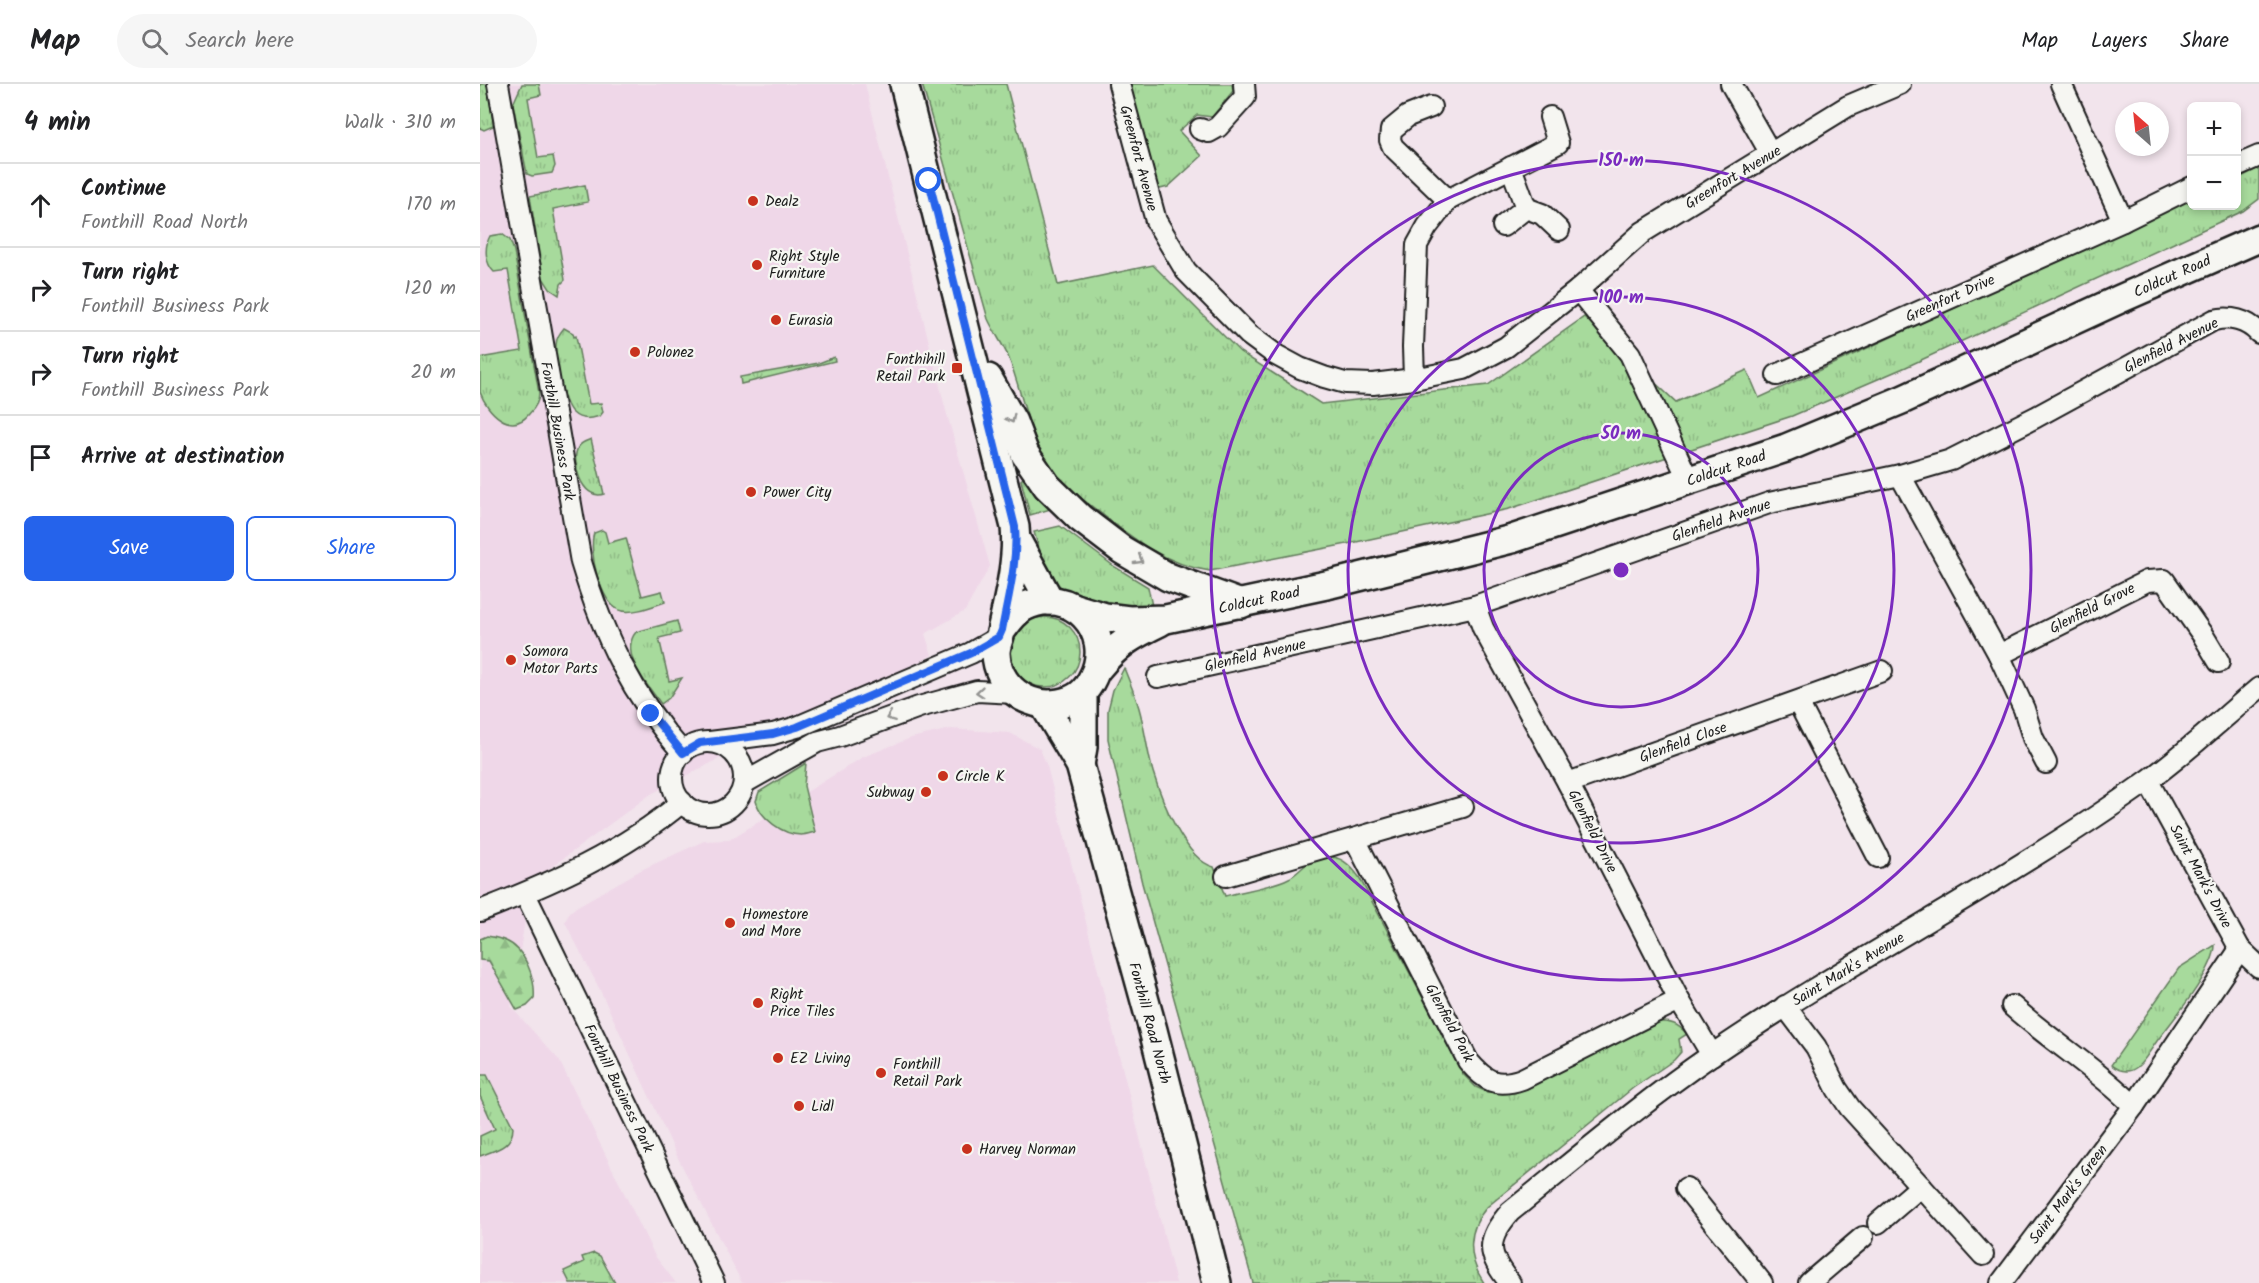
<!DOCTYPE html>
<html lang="en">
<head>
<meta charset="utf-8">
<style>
	:root { --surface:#fff; --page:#f6f6f6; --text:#202124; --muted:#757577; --line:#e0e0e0; --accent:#2563eb }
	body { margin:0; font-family:Kalam,sans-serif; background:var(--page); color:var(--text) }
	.controls { position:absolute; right:18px; top:18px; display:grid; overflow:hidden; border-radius:9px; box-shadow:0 3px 9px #0003 }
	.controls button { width:54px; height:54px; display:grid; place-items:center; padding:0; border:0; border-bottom:2px solid var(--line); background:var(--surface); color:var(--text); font:30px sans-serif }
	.compass { position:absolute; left:1635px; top:18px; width:54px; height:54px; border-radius:50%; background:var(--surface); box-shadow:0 3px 9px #0003; rotate:333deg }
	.stop { position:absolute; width:18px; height:18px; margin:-14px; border:4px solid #2563eb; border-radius:50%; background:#fff }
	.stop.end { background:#2563eb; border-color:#fff; box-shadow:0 2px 6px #0008 }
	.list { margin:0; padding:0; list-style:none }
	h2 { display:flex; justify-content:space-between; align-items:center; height:78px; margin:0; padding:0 24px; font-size:26px }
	h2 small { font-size:20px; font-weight:400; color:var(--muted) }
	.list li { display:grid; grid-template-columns:39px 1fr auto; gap:18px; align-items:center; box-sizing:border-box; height:84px; padding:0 24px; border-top:2px solid var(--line) }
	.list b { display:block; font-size:22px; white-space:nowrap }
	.list p { margin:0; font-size:20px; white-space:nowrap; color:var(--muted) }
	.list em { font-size:20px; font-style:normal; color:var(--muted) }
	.actions { display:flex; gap:12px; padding:18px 24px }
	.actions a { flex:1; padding:14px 0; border:2px solid var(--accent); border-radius:9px; text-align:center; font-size:21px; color:var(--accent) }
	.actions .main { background:var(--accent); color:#fff }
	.icon { flex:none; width:33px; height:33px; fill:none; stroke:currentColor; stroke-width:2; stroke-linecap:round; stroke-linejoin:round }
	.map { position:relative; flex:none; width:1779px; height:1199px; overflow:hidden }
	header { display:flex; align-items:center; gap:36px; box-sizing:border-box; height:84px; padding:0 30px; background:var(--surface); border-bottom:2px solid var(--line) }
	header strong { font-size:28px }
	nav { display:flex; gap:33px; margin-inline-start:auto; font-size:21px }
	.search { width:420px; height:54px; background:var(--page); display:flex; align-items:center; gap:15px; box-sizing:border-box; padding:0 21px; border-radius:33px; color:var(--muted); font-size:22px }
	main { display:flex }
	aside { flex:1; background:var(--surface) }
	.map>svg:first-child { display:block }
	.built { fill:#efd7e8 }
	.grass { fill:url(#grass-tufts); stroke:#627b5c; stroke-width:1.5 }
	.forest { fill:url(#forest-firs); stroke:#627b5c; stroke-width:1.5 }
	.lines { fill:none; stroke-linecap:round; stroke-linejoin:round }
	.street-casing { stroke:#1c1c1c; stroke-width:24 }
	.secondary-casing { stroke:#1c1c1c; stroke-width:32 }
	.street { stroke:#f6f6f2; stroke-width:20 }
	.secondary { stroke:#f6f6f2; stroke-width:27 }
	.oneway { stroke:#949492 }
	.route { stroke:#2563eb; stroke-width:8 }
	.ring { fill:none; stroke:#7b2cbf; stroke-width:3 }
	.poi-dot { fill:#c8321e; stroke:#f6f6f2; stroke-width:2 }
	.labels { text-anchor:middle; stroke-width:4.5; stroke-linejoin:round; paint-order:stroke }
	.street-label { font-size:15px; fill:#1c1c1c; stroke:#f6f6f2 }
	.poi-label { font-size:15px; fill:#1c1c1c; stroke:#f6f6f2; text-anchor:start }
	.centre { fill:#7b2cbf; stroke:#f6f6f2; stroke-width:3 }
	.ring-label { font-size:18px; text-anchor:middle; font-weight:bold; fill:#7b2cbf; stroke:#f6f6f2; stroke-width:4.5; stroke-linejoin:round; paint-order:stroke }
</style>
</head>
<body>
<header>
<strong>Map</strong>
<div class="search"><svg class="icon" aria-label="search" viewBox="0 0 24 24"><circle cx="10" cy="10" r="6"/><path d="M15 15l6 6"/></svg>Search here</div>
<nav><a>Map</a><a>Layers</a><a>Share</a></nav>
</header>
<main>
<aside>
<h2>4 min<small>Walk · 310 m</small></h2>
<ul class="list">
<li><svg class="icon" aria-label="ahead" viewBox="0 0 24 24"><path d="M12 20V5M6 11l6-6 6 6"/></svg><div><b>Continue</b><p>Fonthill Road North</p></div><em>170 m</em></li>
<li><svg class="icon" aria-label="right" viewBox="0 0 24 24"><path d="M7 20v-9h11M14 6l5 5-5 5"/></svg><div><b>Turn right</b><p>Fonthill Business Park</p></div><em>120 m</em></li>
<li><svg class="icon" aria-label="right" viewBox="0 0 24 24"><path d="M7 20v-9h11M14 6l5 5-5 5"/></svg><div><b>Turn right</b><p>Fonthill Business Park</p></div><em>20 m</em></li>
<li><svg class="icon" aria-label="arrive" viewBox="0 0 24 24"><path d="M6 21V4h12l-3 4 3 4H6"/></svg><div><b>Arrive at destination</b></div></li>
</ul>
<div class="actions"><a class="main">Save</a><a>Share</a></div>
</aside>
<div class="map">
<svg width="1779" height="1199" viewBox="0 0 1779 1199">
	<defs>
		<pattern id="grass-tufts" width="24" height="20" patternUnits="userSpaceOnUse" patternTransform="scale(1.5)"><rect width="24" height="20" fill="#a7da9c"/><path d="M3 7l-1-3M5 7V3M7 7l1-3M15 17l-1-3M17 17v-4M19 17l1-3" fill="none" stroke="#8fba86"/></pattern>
		<pattern id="forest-firs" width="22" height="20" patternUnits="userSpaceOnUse" patternTransform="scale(1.5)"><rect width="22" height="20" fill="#a7da9c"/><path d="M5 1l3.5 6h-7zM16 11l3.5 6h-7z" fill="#8fba86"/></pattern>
	</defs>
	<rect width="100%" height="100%" fill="#f2e4ec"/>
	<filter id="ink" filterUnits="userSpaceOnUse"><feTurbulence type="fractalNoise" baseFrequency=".0167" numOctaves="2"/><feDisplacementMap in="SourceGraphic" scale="12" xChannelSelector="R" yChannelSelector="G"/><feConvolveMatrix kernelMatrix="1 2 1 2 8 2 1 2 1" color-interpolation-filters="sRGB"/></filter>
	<g filter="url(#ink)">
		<g class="built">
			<polygon points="0,0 385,0 466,327 510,482 485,527 445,550 452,571 392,603 320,633 171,710 51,798 31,923 79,976 175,1172 196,1199 0,1199"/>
			<polygon points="471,645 530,649 560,665 567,682 696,1199 262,1199 197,1072 120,906 85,838 89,829 96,823 161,786 224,757 249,756 383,673 431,654"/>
		</g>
		<g class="grass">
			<polygon points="0,0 7,0 13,38 13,42 4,46 0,44"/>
			<polygon points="42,0 59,0 61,11 48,14 58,74 73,72 75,82 72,89 52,92 47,90 33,20"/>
			<path d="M442,0H526L578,201L673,181L760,268L841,320L1008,301L1104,233L1196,318L1267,286L1279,314L1711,115L1712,122H1756L1757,95L1779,84V115L1763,127L1426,283L1312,332L1029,425L867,460L730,487C686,481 652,454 618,427C599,413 578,397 566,376C546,343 542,307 528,272C522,259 514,248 508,235Z"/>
			<polygon points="649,0 752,0 753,7 732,33 717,31 699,47 722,72 688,103 676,106"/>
			<polygon points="105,101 108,118 73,125 85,196 81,200 79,211 70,205 63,194 50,112"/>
			<path d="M22,150L30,156L34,167L59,309C59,318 55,324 49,330C31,352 7,328 0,308C0,298 0,284 0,274L42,267L28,186L14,188C5,179 4,163 10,152Z"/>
			<path d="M84,244L93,249L94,253L96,252L109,320L121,319L123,328L120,332C111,335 100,336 93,329C82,320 75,275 76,261C76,254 80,249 84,244Z"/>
			<polygon points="354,273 355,277 261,300 260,293 339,279"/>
			<path d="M111,355L124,410C102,418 89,375 99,362C102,358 107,357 111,355Z"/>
			<polygon points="543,394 574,424 550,431 541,396"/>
			<path d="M580,442L635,483L668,503L672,522C650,525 633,524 613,517C606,515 597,514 591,510C569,500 560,468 554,448Z"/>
			<path d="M122,446L125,448L128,459L146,454L162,512L182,507L185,518C173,522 151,531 139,526C120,517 108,468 114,449Z"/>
			<circle cx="565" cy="568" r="35"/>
			<path d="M197,537L200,549L179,554L189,597L202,594L189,614L181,620C169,602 138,570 156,548Z"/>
			<path d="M644,584C649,597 655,610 659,624C665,645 667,667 673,688C681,714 705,776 734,783L745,812C762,807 795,802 809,794C816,791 821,784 827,780C849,765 866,774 879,793L983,990L996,1003L1007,1008L1035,1009L1175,938C1190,937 1197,939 1207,950L1199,955L1201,968L1194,976L1153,1004L1007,1123C987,1146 987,1173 1004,1199H773L662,799L628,655V626L633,606Z"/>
			<path d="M326,679L324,702L335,748C331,749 325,751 321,751C303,751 280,734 276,717L279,708Z"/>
			<path d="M1735,861C1735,886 1692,937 1677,957C1671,965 1665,977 1657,983C1648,990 1639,987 1631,981L1699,884Z"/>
			<path d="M0,991H7L33,1043C33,1063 15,1066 0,1072V1052L15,1045L0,1012Z"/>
			<polygon points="114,1169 120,1172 135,1199 90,1199 84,1187 104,1178 102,1173"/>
		</g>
		<path class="forest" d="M7,852C13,853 20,854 26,857C45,865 56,895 54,915L47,922L37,926L9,877L0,876V855Z"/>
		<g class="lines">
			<defs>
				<g id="street">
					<path d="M18,0L101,478C123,551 152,612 203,669"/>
					<polyline points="639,0 676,137 706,187 769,251 796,271 820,284 844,293 865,299 893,300 934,295 984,285 1026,263 1098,206 1163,148 1368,22 1420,0"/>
					<polyline points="1251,0 1291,70"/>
					<polyline points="1581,0 1643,137"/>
					<polyline points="951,23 928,32 911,46 910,56 913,63 968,116"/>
					<polyline points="720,45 729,48 738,43 765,13 764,0"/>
					<polyline points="1756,82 1779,72"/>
					<polyline points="1031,83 1046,124"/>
					<polyline points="1023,142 1046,124 1062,130 1079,146"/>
					<polyline points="1098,206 1150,270 1209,397"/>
					<polyline points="1297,291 1643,137 1712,103"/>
					<polyline points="934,295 933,263 937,161 947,143 968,116 1078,59 1070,33"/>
					<polyline points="1420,391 1519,571 1544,625 1553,654 1566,679"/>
					<polyline points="995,522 1003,544 1088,699 1199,916 1232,971"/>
					<polyline points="1519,571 1667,497 1684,496 1724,553 1739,578"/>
					<path d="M678,593L995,522L1289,419L1420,391L1471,376L1556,333L1734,236C1750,232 1767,236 1779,249"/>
					<polyline points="1318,618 1398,773"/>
					<polyline points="230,658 293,650 317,643 491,569 519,553"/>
					<circle cx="228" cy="694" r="36"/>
					<polyline points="1668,697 1760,865 1779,883"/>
					<polyline points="264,699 337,658 360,652 439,623 497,607 535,609"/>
					<polyline points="1088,699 1402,587"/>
					<path d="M875,755L988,977C1005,997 1016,1004 1042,995L1199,916"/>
					<polyline points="746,792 983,723"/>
					<polyline points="45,810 234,1199"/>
					<path d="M0,827C72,799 143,768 202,718"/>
					<polyline points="1305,922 1336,963 1357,1005 1370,1024 1503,1171"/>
					<path d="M1532,922C1571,957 1617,985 1654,1022"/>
					<polyline points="1206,1104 1282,1199"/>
					<polyline points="1398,1139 1441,1102"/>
					<path d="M1030,1199C1007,1170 1005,1157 1030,1128C1097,1074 1163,1018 1233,970C1374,874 1527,797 1666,698C1705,670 1742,635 1779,604"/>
					<polyline points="1329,1199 1383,1153"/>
					<polyline points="1521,1199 1654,1022 1760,865"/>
				</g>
				<g id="secondary">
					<path d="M424,0L535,443C538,475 529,511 522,543C521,552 516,560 516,569C517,602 547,625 579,619C595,616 606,609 613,593C636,548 590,499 544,523C534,529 528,538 522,546"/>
					<polyline points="508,294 533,338 545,370 567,402 600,434 642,466 688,493 761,520"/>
					<polyline points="536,455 570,517"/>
					<polyline points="595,524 625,533 649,536 686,535 851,500 1032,455 1306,364 1424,315 1640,215 1779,154"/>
					<path d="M618,584C639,559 651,552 680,538"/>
					<polyline points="564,621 600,681 673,946 737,1199"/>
					<polyline points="600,681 603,663 603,609"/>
				</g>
			</defs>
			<use href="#street" class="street-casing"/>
			<use href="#secondary" class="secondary-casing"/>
			<use href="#street" class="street"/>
			<use href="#secondary" class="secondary"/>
		</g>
		<defs><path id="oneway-chevron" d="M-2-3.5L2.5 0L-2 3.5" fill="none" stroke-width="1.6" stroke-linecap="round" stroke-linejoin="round" transform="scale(1.5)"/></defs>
		<g class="oneway">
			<use href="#oneway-chevron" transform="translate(531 335) rotate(63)"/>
			<use href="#oneway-chevron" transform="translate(659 476) rotate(31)"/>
			<use href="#oneway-chevron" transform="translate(500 608) rotate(175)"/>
			<use href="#oneway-chevron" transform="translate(410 633) rotate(159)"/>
		</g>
	</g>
	<g class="lines" filter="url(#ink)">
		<path class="route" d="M171,630L203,669L220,659L293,650L317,643L491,569L519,553L522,546C528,513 538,477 535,443L449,97"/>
	</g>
	<g class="ring">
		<circle cx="1141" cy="486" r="137"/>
		<circle cx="1141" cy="486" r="273"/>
		<circle cx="1141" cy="486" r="410"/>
	</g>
	<g class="poi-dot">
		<circle cx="273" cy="117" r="6"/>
		<circle cx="277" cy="181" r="6"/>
		<circle cx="296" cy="236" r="6"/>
		<circle cx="155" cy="268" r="6"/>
		<rect x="471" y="278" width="12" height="12" rx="3"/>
		<circle cx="271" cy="408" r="6"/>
		<circle cx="31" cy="576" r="6"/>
		<circle cx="463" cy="692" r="6"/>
		<circle cx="446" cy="708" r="6"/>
		<circle cx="250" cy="839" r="6"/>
		<circle cx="278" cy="919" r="6"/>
		<circle cx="298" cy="974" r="6"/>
		<circle cx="401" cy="989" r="6"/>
		<circle cx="319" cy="1022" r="6"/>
		<circle cx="487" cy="1065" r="6"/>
	</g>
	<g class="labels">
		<g class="street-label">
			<text transform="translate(659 74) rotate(75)" y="5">Greenfort Avenue</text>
			<text transform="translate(1253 93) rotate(-31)" y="5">Greenfort Avenue</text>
			<text transform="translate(1692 192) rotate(-24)" y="5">Coldcut Road</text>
			<text transform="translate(1470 214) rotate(-24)" y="5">Greenfort Drive</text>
			<text transform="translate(1691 261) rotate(-27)" y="5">Glenfield Avenue</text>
			<text transform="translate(78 347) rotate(80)" y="5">Fonthill Business Park</text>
			<text transform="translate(1246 384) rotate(-19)" y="5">Coldcut Road</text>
			<text transform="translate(1241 436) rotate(-19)" y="5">Glenfield Avenue</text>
			<text transform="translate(779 516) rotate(-12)" y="5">Coldcut Road</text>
			<text transform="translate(1612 524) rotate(-27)" y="5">Glenfield Grove</text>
			<text transform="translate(775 571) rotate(-13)" y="5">Glenfield Avenue</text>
			<text transform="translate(1203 658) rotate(-20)" y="5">Glenfield Close</text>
			<text transform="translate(1113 747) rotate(63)" y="5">Glenfield Drive</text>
			<text transform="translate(1721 792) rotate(62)" y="5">Saint Mark's Drive</text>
			<text transform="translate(1368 885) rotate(-31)" y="5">Saint Mark's Avenue</text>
			<text transform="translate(670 939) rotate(75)" y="5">Fonthill Road North</text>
			<text transform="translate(970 939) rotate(62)" y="5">Glenfield Park</text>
			<text transform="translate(139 1004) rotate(64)" y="5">Fonthill Business Park</text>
			<text transform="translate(1588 1110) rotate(-53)" y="5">Saint Mark's Green</text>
		</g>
		<g class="poi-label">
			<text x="285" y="122">Dealz</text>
			<text x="289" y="177">Right Style<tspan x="289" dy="17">Furniture</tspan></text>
			<text x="308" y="241">Eurasia</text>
			<text x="167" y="273">Polonez</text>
			<text x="465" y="280" text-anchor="end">Fonthihill<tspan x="465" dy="17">Retail Park</tspan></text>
			<text x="283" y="413">Power City</text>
			<text x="43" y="572">Somora<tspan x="43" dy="17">Motor Parts</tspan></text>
			<text x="475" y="697">Circle K</text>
			<text x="434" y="713" text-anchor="end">Subway</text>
			<text x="262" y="835">Homestore<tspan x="262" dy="17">and More</tspan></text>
			<text x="290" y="915">Right<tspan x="290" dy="17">Price Tiles</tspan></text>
			<text x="310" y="979">EZ Living</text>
			<text x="413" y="985">Fonthill<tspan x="413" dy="17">Retail Park</tspan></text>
			<text x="331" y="1027">Lidl</text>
			<text x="499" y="1070">Harvey Norman</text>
		</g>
	</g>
	<circle cx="1141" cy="486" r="9" class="centre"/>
	<g class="ring-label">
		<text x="1141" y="82">150 m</text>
		<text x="1141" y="219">100 m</text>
		<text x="1141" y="355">50 m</text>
	</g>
</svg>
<div class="controls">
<button>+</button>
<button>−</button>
</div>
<svg class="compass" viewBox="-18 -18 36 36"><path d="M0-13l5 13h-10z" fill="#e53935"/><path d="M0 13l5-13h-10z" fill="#757577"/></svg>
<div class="stop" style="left:449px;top:97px"></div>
<div class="stop end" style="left:171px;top:630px"></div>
</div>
</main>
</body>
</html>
